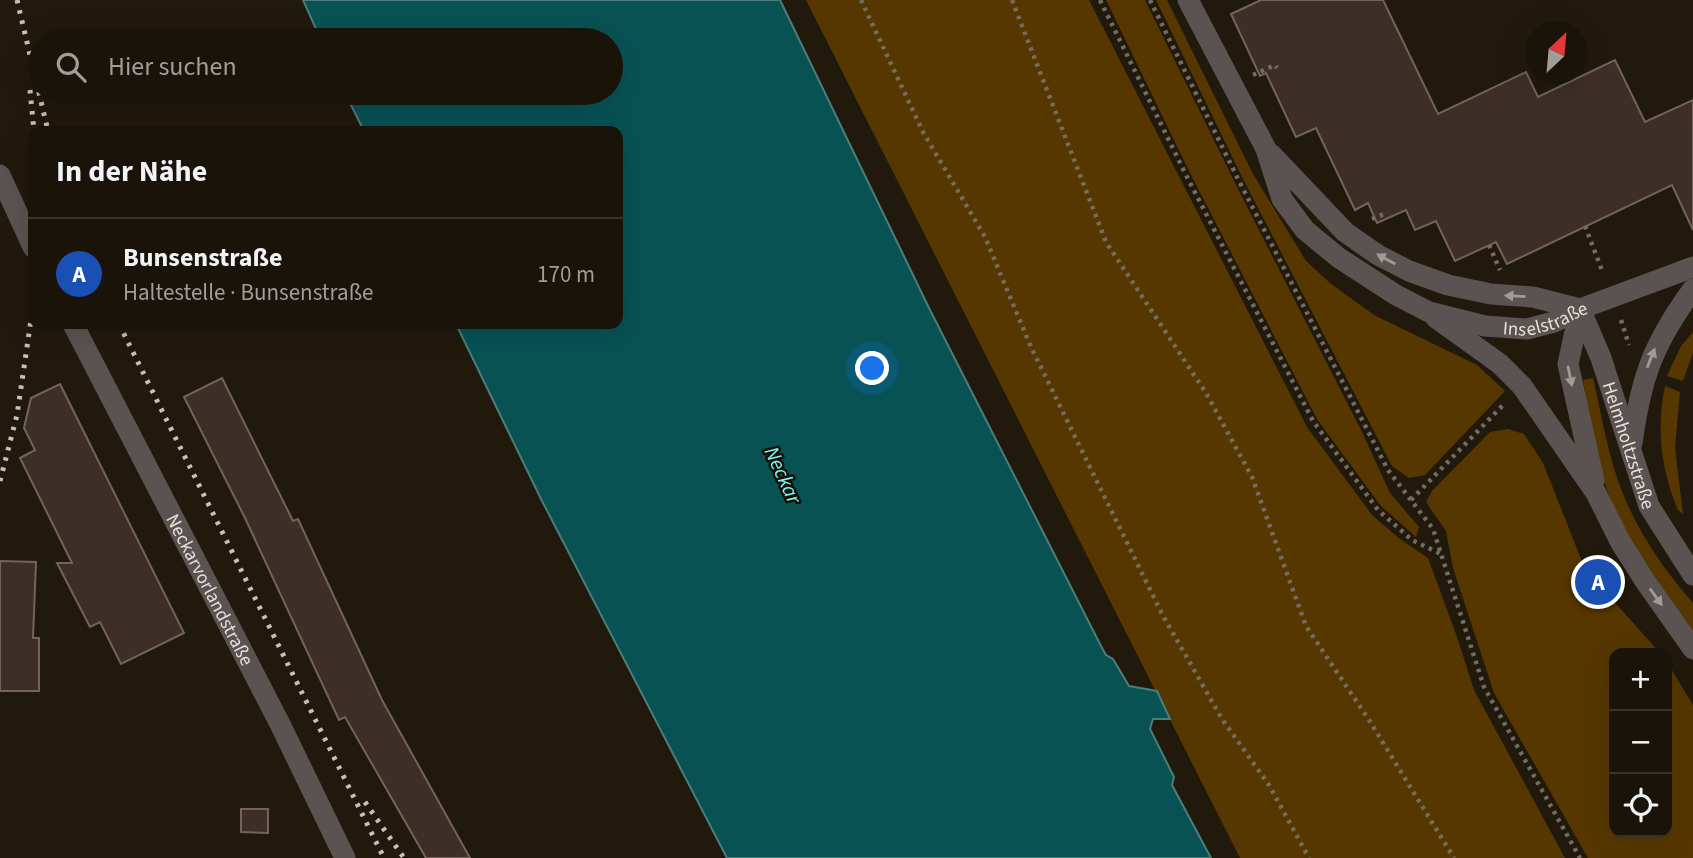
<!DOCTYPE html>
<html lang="de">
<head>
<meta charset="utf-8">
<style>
	:root { --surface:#1a130a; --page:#231c13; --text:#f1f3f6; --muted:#9f9e9c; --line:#38322b; --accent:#d93025 }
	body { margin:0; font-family:"Source Sans 3",sans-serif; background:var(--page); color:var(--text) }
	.controls { position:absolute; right:21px; bottom:21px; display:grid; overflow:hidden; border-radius:14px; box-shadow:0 7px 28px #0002 }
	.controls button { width:63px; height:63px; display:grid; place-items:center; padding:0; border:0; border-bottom:2px solid var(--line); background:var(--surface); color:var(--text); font:35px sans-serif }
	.compass { position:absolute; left:1525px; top:21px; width:63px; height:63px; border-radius:50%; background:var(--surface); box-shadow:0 7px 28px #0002; rotate:26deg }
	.you { position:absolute; left:873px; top:369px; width:24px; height:24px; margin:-18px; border:5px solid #fff; border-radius:50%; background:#1a73e8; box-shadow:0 0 0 10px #1a73e833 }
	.badge { display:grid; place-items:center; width:46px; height:46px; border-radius:50%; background:var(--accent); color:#fff; font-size:23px; font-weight:700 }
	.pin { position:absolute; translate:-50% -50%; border:4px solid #fff; box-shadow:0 2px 7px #0006 }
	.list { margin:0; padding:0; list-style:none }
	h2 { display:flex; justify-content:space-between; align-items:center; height:91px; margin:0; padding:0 28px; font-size:30px }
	h2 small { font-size:23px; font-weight:400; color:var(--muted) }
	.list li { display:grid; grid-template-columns:46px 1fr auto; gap:21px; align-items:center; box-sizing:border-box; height:112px; padding:0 28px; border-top:2px solid var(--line) }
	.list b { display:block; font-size:26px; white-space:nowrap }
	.list p { margin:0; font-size:23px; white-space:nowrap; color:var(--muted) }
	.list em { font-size:23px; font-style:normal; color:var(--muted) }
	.icon { flex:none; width:38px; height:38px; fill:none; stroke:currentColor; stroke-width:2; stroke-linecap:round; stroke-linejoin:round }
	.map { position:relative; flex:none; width:1693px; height:858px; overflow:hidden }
	.search { position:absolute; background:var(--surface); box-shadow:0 7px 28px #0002; left:28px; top:28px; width:595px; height:77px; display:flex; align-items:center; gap:18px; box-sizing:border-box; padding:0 24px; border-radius:38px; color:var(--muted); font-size:26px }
	.panel { position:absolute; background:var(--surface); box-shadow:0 7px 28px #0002; left:28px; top:126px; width:595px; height:203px; border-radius:14px }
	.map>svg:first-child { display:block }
	.green { fill:#563700 }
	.water { fill:#085254; stroke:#4b7d7c; stroke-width:2 }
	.building { fill:#3d2e28; stroke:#74635c; stroke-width:2 }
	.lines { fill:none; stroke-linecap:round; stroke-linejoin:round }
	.path { stroke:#736c61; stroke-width:4.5; stroke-dasharray:3.5 5; stroke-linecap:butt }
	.minor { stroke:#5b5352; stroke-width:21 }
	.rail { stroke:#c8c1b8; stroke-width:5; stroke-dasharray:3.5 7; stroke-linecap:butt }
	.oneway { fill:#a19a96 }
	.labels { text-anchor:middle; stroke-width:5; stroke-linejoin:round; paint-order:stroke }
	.street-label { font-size:19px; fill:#e7e1d9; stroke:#181005 }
	.water-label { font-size:21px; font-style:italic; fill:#78f6f8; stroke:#181005 }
</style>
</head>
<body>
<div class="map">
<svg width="1693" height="858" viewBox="0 0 1693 858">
	<rect width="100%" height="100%" fill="#22190d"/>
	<g class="green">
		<polygon points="806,0 1089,0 1307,427 1372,515 1400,539 1428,558 1457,637 1474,690 1565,858 1240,858"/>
		<polygon points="1106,0 1145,0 1235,183 1361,430 1390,493 1419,527 1416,537 1380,505 1317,419 1189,171"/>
		<polygon points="1156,0 1167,0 1253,174 1306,261 1330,283 1374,315 1477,365 1505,391 1425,475 1409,478 1392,466 1243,179"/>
		<polygon points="1693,332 1693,353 1683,381 1667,376 1681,346"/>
		<path d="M1593,378C1602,416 1608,457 1623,494C1639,534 1665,571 1693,603V631C1663,589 1631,548 1611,500C1595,462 1590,420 1583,380Z"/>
		<path d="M1665,386L1680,392L1675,448L1683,514L1678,510C1661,470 1656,429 1665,386Z"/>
		<polygon points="1508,429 1524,434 1543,463 1585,569 1660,653 1614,653 1614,832 1667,832 1667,662 1693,705 1693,858 1588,858 1494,693 1453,568 1446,531 1426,502 1432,491 1490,432"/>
	</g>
	<polygon class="water" points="303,0 780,0 929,308 1101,646 1106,655 1113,659 1129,686 1157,691 1170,719 1153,719 1150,729 1174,777 1172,785 1211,858 727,858 542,501 456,324 618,324 618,131 364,131 345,93 611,93 611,40 321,40"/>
	<g class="building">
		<polygon points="1261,0 1383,0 1438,114 1526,72 1538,97 1615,60 1645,122 1693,100 1693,230 1672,185 1507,264 1496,242 1455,261 1436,221 1415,230 1406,210 1377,223 1368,203 1355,210 1316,128 1296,137 1266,73 1260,76 1231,14"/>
		<polygon points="222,378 293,521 298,519 382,700 470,858 426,858 345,717 339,720 245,518 184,397"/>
		<polygon points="60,384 184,633 121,664 100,622 90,627 57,563 72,563 20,458 35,450 24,428 31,398"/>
		<polygon points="0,561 36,562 33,638 39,638 39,691 0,691"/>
		<polygon points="241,809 268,809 268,833 241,832"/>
	</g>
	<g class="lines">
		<g class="path">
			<polyline points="861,0 923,132 985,237 1031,347 1162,614 1222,719 1269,785 1309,858"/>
			<polyline points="1012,0 1106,242 1206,393 1252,477 1306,626 1369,720 1454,858"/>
			<polyline points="1100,0 1185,173 1313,421 1378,510 1412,540 1441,554"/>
			<polyline points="1150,0 1239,181 1388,470 1433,529 1484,687 1580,858"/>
			<polyline points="1253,75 1275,65 1277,68"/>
			<polyline points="1372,219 1384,214"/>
			<polyline points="1585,226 1603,273"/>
			<polyline points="1489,245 1500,270"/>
			<polyline points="1621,320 1629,345"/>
			<polyline points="1411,500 1505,403"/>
		</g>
		<g class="minor">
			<path id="s1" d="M1188,0L1266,149L1282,199L1305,230L1339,258L1396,295L1429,312L1485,326L1527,329L1554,322L1580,309L1693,267"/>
			<polyline points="1271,154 1345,232 1378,255 1409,271 1448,285 1491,294 1533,297 1580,309"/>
			<polyline points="0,175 33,247"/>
			<path id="s2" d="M1580,309L1601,358L1649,506L1693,575"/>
			<polyline points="1580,309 1568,364 1594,481"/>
			<polyline points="1436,318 1500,364 1522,386 1596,493 1621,543 1645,581 1693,649"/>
			<path id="s3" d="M73,324L280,724L345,858"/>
			<path d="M1632,443C1641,377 1653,344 1693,289"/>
		</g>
		<g class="rail">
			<polyline points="17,0 48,131"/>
			<polyline points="30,90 34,131"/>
			<polyline points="119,324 384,858"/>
			<polyline points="0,481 17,415 33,306 33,223"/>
			<polyline points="365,802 404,858"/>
		</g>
	</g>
	<defs><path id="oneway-solid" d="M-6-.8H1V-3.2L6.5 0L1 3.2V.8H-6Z" transform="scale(1.75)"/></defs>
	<g class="oneway">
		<use href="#oneway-solid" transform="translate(1386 259) rotate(-151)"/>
		<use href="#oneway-solid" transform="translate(1515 296) rotate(-177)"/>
		<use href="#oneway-solid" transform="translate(1651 358) rotate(-68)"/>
		<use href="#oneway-solid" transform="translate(1570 376) rotate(78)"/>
		<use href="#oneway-solid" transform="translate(1656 597) rotate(54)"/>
	</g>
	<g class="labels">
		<g class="street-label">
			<text dy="7" stroke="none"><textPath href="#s1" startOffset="528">Inselstraße</textPath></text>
			<text dy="7" stroke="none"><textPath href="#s2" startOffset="145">Helmholtzstraße</textPath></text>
			<text dy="7" stroke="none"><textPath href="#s3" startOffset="299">Neckarvorlandstraße</textPath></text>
		</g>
		<g class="water-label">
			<text transform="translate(783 475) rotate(65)" y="7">Neckar</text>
		</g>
	</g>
</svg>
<div class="controls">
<button>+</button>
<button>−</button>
<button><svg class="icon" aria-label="locate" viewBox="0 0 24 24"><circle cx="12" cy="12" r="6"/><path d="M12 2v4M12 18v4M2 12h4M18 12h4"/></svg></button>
</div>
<svg class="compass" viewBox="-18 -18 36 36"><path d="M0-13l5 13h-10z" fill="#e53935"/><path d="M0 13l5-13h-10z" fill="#9f9e9c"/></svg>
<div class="you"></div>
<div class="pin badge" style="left:1598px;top:582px;background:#1a4fb4">A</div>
<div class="search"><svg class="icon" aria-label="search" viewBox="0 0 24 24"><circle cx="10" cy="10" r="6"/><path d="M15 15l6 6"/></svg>Hier suchen</div>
<section class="panel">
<h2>In der Nähe<small></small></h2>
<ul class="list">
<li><span class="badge" style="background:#1a4fb4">A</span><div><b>Bunsenstraße</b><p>Haltestelle · Bunsenstraße</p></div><em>170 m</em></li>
</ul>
</section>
</div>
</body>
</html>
